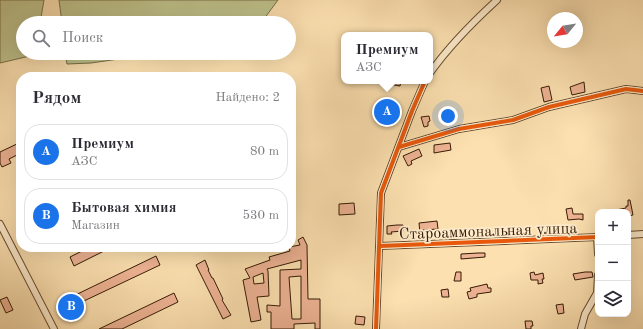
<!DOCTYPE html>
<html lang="ru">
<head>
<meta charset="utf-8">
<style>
	:root { --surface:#fff; --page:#f7f7f7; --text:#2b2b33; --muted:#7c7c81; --line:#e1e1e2; --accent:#1a73e8 }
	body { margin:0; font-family:"Old Standard TT",serif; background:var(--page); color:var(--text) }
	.controls { position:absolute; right:12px; bottom:12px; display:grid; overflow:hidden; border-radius:8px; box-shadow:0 4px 16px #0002 }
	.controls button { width:36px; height:36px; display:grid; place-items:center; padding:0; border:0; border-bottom:1px solid var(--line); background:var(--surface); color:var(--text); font:20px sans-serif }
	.compass { position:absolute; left:547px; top:12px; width:36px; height:36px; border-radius:50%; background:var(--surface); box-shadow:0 4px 16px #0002; rotate:240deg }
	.you { position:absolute; left:448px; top:116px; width:14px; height:14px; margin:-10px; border:3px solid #fff; border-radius:50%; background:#1a73e8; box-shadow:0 0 0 6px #1a73e833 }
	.badge { display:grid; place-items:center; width:26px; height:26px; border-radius:50%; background:var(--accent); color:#fff; font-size:13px; font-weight:700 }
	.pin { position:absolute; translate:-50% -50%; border:2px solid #fff; box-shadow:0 1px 4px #0006 }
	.popup { position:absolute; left:341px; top:32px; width:92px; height:52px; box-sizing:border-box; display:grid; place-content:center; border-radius:8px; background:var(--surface); filter:drop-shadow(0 1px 3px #0005); font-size:13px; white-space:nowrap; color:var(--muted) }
	.popup b { font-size:15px; color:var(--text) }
	.popup::after { content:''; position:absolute; left:50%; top:100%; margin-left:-8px; border:8px solid transparent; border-top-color:var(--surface) }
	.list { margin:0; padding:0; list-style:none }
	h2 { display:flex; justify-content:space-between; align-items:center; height:52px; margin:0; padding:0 16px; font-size:17px }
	h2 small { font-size:13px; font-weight:400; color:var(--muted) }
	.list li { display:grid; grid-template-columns:26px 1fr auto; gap:12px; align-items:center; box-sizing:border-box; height:56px; margin:0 8px 8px; padding:0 8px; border:1px solid var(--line); border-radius:16px }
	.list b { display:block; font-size:15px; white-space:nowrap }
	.list p { margin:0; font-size:13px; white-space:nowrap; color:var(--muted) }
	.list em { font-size:13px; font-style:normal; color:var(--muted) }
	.icon { flex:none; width:22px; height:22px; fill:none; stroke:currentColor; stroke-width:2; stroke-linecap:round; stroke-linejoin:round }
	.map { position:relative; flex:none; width:643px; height:329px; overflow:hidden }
	.search { position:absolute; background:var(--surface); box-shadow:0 4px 16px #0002; left:16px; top:16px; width:280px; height:44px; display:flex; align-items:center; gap:10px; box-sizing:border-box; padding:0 14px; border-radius:22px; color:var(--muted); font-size:15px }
	.panel { position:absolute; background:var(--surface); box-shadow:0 4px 16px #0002; left:16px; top:72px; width:280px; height:180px; border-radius:16px }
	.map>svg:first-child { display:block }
	.green { fill:#bec28c; stroke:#7a6e48 }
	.building { fill:#eeb394; stroke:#351b05; fill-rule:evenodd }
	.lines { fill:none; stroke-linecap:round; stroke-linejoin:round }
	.minor-casing { stroke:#674c30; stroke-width:8 }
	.minor { stroke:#fdebcc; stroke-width:6 }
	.cycleway-casing { stroke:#fdebcc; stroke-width:6 }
	.cycleway { stroke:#e8590c; stroke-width:4 }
	.labels { text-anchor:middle; stroke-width:3.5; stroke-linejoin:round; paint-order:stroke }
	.street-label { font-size:16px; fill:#351b05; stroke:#fdebcc }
</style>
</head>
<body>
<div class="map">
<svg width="643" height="329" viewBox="0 0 643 329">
	<rect width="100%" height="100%" fill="#fce0b0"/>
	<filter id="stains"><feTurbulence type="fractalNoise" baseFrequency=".005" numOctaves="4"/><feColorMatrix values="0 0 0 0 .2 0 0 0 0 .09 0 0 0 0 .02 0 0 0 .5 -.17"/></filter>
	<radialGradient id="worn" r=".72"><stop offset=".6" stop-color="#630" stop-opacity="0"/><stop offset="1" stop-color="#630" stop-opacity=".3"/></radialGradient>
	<g class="green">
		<polygon points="0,0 44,0 40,23 23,23 23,53 34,53 34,55 0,63"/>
		<polygon points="59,0 278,0 261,23 62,23"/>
		<polygon points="65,53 160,53 91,63 67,64"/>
	</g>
	<g class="building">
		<polygon points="383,81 401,81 400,86 383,83"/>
		<polygon points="584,82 585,92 572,95 570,87"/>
		<polygon points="549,86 552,100 544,102 541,88"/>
		<polygon points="429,116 430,121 428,122 428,126 424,127 421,117"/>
		<polygon points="21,142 21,153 9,159 11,163 2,167 0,163 0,152"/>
		<polygon points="450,143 451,150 434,153 434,145"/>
		<polygon points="419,149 422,156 411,161 412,164 408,166 403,156"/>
		<polygon points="628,200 630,200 633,215 628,216 628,212 616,212 616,210 626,208 626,206 628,206"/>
		<polygon points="354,203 355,214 339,215 339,204"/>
		<polygon points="572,208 573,214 583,214 583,220 579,219 568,220 566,209"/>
		<polygon points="437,221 438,229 423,230 424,232 420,233 419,223"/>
		<polygon points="397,225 403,225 403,231 391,232 392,234 387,234 387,226"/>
		<path d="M303,237L307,245L308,299H320V329H315V323L294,324V329H271V312H267V305L280,306V270L301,269V260L267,269L268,271L269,296L257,297L261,320L251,322L243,280L250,278L245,269L270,260L269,257L290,251L289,247L300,245L298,240ZM263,273L264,283L254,284L253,277ZM301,276V319H292L289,277Z"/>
		<polygon points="90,247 112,247 74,266 70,257"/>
		<polygon points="478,253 485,253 485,257 461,259 461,254"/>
		<polygon points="156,256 160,265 67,309 63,301"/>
		<polygon points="205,260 209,270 208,270 212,278 213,278 223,299 222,300 231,315 223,319 196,265"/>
		<polygon points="456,272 461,272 461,281 454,281"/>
		<polygon points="534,272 535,275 543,273 544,279 542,279 543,283 538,284 538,280 531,280 530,273"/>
		<polygon points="585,272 592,272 593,277 575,280 573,274"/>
		<polygon points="487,284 488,288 491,288 491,292 477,294 477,297 469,299 467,292 471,291 470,288"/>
		<polygon points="448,289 449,297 442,297 441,290"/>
		<polygon points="174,293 178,302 122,329 99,329"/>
		<polygon points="7,297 13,310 6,313 0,300"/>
		<polygon points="563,304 564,313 558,314 556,305"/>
		<polygon points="356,316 365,317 364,325 355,324"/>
		<polygon points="525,321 532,321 533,326 531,326 531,329 526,329"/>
	</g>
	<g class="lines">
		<defs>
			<g id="minor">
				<path d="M430,73C449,46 473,22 497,0"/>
				<polyline points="399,147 459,129 513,120 549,107 626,89 643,91"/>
				<polyline points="0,224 54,329"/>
				<polyline points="628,235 643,234"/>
				<polyline points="597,237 598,254"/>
				<polyline points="380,246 598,237"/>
				<polyline points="376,329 381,193 412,111 425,81"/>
				<polyline points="581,329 585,314 597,293 598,275"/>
			</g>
		</defs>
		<use href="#minor" class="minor-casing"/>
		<use href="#minor" class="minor"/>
		<defs>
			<g id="cycleway">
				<polyline points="399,147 459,129 513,120 549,107 626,89 643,91"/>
				<polyline points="380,246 598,237"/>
				<polyline points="376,329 381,193 412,111 425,81"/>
			</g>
		</defs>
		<use href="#cycleway" class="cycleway-casing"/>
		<use href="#cycleway" class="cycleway"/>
	</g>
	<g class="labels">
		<g class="street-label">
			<text transform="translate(488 230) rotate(-2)" y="6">Староаммональная улица</text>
		</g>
	</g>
	<rect width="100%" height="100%" filter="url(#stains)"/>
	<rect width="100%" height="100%" fill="url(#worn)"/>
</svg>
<div class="controls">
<button>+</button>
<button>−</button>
<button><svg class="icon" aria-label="layers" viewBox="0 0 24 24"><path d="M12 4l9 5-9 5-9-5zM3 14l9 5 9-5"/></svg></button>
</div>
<svg class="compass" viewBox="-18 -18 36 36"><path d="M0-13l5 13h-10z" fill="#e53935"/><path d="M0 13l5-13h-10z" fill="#7c7c81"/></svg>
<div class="you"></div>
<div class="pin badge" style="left:387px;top:112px">A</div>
<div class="popup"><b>Премиум</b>АЗС</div>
<div class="pin badge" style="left:71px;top:307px">B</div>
<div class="search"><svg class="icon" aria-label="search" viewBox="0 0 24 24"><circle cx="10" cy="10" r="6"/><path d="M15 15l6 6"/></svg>Поиск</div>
<section class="panel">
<h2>Рядом<small>Найдено: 2</small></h2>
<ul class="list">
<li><span class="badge">A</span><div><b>Премиум</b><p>АЗС</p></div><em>80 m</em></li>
<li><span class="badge">B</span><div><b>Бытовая химия</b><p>Магазин</p></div><em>530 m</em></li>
</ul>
</section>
</div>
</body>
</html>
